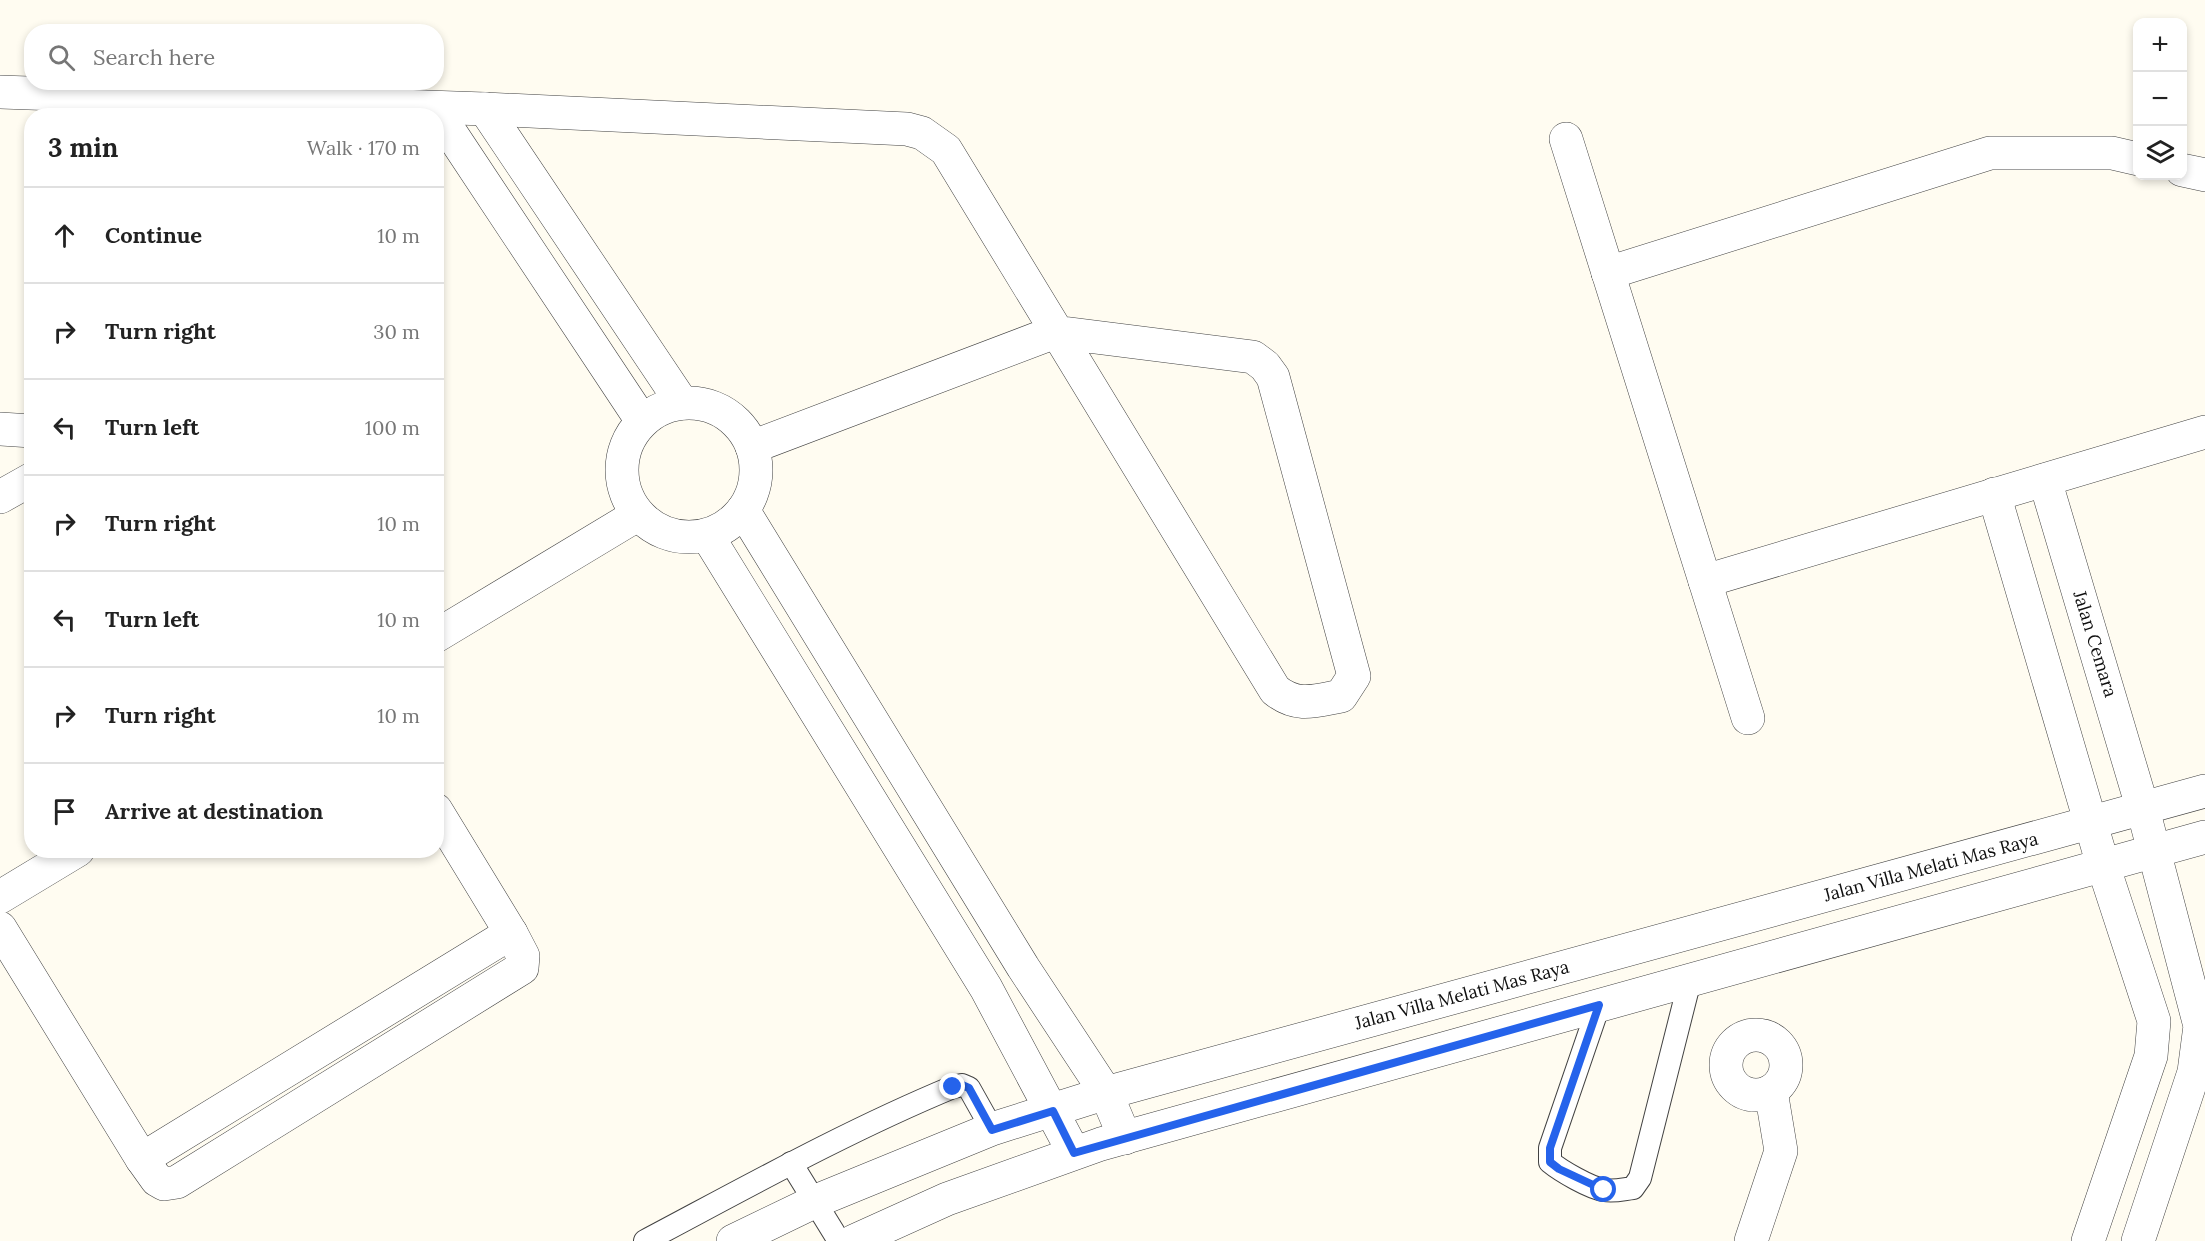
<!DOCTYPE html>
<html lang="en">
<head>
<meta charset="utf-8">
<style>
	:root { --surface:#fff; --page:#f2f2f2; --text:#222; --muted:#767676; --line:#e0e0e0 }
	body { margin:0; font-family:Lora,serif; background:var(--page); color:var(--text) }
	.controls { position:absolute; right:18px; top:18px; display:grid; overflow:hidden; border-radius:12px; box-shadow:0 3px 9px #0003 }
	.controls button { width:54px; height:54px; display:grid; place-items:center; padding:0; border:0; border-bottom:2px solid var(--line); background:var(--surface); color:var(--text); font:30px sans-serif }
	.stop { position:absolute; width:18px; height:18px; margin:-14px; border:4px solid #2563eb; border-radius:50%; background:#fff }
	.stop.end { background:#2563eb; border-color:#fff; box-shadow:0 2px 6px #0008 }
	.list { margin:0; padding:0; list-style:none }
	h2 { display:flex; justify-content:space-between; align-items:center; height:78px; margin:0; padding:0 24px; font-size:26px }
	h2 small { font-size:20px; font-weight:400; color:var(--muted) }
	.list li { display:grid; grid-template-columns:39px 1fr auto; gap:18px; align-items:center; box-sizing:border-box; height:96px; padding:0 24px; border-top:2px solid var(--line) }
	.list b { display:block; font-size:22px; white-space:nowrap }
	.list em { font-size:20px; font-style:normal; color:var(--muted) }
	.icon { flex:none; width:33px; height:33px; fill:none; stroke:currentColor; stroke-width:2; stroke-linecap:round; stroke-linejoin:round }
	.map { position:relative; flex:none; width:2205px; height:1241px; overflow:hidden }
	.search { position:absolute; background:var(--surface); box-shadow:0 3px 9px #0003; left:24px; top:24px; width:420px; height:66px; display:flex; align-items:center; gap:15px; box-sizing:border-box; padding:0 21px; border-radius:24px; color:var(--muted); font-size:22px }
	.panel { position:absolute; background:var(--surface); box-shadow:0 3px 9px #0003; left:24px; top:108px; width:420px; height:750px; border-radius:24px }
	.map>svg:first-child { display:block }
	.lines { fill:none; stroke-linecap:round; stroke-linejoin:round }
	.service-casing { stroke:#424242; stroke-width:24 }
	.minor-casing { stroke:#424242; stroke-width:34 }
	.tertiary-casing { stroke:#424242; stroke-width:34 }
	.service { stroke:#fff; stroke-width:22 }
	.minor { stroke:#fff; stroke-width:33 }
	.tertiary { stroke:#fff; stroke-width:33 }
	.route { stroke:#2563eb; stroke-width:8 }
	.labels { text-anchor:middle; stroke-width:6; stroke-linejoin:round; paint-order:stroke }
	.street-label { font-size:18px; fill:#0f0f0f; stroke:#fff }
</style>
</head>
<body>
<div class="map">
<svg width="2205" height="1241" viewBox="0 0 2205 1241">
	<rect width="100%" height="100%" fill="#fffcf1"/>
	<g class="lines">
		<defs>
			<g id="service">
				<path d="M1599,1005L1550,1148V1162C1561,1171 1590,1188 1604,1190C1614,1192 1624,1189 1633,1188L1640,1178L1690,980"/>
				<polyline points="791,1163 839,1241"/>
				<path d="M645,1241C747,1187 847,1131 953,1087L962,1085L969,1088L992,1129"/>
			</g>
			<g id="minor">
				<path d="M0,92L485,109L907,129L922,133L946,150L1275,690C1297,708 1315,701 1341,696L1354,676L1273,377L1265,366L1253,357L1055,332L752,447"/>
				<polyline points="435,109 642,421"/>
				<polyline points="485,109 682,403"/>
				<polyline points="1566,139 1748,718"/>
				<polyline points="2182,170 2205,175"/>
				<polyline points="1608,273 1990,153 2112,153 2138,159"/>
				<circle cx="689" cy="470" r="67"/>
				<polyline points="0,429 32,431"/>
				<polyline points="2045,480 2144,813 2200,1026 2194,1072 2138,1241"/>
				<polyline points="1994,494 2103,865 2154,1021 2151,1056 2088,1241"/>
				<polyline points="0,497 32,479"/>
				<polyline points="743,510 1023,967 1106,1093 1125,1138"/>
				<polyline points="707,535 986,988 1074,1153"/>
				<polyline points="1705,581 2205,432"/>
				<polyline points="436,636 637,515"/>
				<polyline points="0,897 78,850"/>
				<polyline points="0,928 142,1159 157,1180 164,1184 177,1182 522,968 523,956 511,933 436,810"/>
				<circle cx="1756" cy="1065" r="30"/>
				<polyline points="142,1159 511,933"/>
				<polyline points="1751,1241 1781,1151 1771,1091"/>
			</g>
			<g id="tertiary">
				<polyline points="733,1241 816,1201 992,1129 1106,1093 2205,791"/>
				<polyline points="854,1241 947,1199 1101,1144 2205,837"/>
			</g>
		</defs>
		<use href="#service" class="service-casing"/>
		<use href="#minor" class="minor-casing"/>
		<use href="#tertiary" class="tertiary-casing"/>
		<use href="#service" class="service"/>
		<use href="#minor" class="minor"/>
		<use href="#tertiary" class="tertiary"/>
	</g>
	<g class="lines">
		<polyline class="route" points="953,1087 962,1085 969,1088 992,1130 1053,1111 1074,1153 1599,1005 1550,1148 1550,1162 1559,1169 1604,1190"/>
	</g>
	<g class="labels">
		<g class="street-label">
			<text transform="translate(2095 644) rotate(73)" y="6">Jalan Cemara</text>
			<text transform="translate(1931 867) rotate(-15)" y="6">Jalan Villa Melati Mas Raya</text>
			<text transform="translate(1462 995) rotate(-15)" y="6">Jalan Villa Melati Mas Raya</text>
		</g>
	</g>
</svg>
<div class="controls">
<button>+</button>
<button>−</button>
<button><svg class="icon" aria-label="layers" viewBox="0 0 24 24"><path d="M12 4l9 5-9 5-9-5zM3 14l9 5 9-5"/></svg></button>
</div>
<div class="stop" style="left:1604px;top:1190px"></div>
<div class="stop end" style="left:953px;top:1087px"></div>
<div class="search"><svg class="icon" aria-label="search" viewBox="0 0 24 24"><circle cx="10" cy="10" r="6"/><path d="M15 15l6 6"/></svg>Search here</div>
<section class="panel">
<h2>3 min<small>Walk · 170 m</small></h2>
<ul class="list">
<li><svg class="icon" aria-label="ahead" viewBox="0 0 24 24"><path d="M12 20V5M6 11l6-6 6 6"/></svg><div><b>Continue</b></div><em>10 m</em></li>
<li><svg class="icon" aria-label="right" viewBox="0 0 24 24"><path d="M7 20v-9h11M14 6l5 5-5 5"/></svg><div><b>Turn right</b></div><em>30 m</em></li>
<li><svg class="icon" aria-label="left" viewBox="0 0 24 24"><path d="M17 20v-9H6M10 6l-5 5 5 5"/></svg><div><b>Turn left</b></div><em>100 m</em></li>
<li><svg class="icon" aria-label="right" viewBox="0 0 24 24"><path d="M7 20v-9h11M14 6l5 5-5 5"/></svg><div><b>Turn right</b></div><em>10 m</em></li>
<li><svg class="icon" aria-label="left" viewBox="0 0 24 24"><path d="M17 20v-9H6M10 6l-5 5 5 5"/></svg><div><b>Turn left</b></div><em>10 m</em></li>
<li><svg class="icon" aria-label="right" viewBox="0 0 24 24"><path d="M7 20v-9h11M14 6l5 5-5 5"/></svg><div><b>Turn right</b></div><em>10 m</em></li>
<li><svg class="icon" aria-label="arrive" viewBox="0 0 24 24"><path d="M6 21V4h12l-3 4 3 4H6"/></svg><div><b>Arrive at destination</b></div></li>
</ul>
</section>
</div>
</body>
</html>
